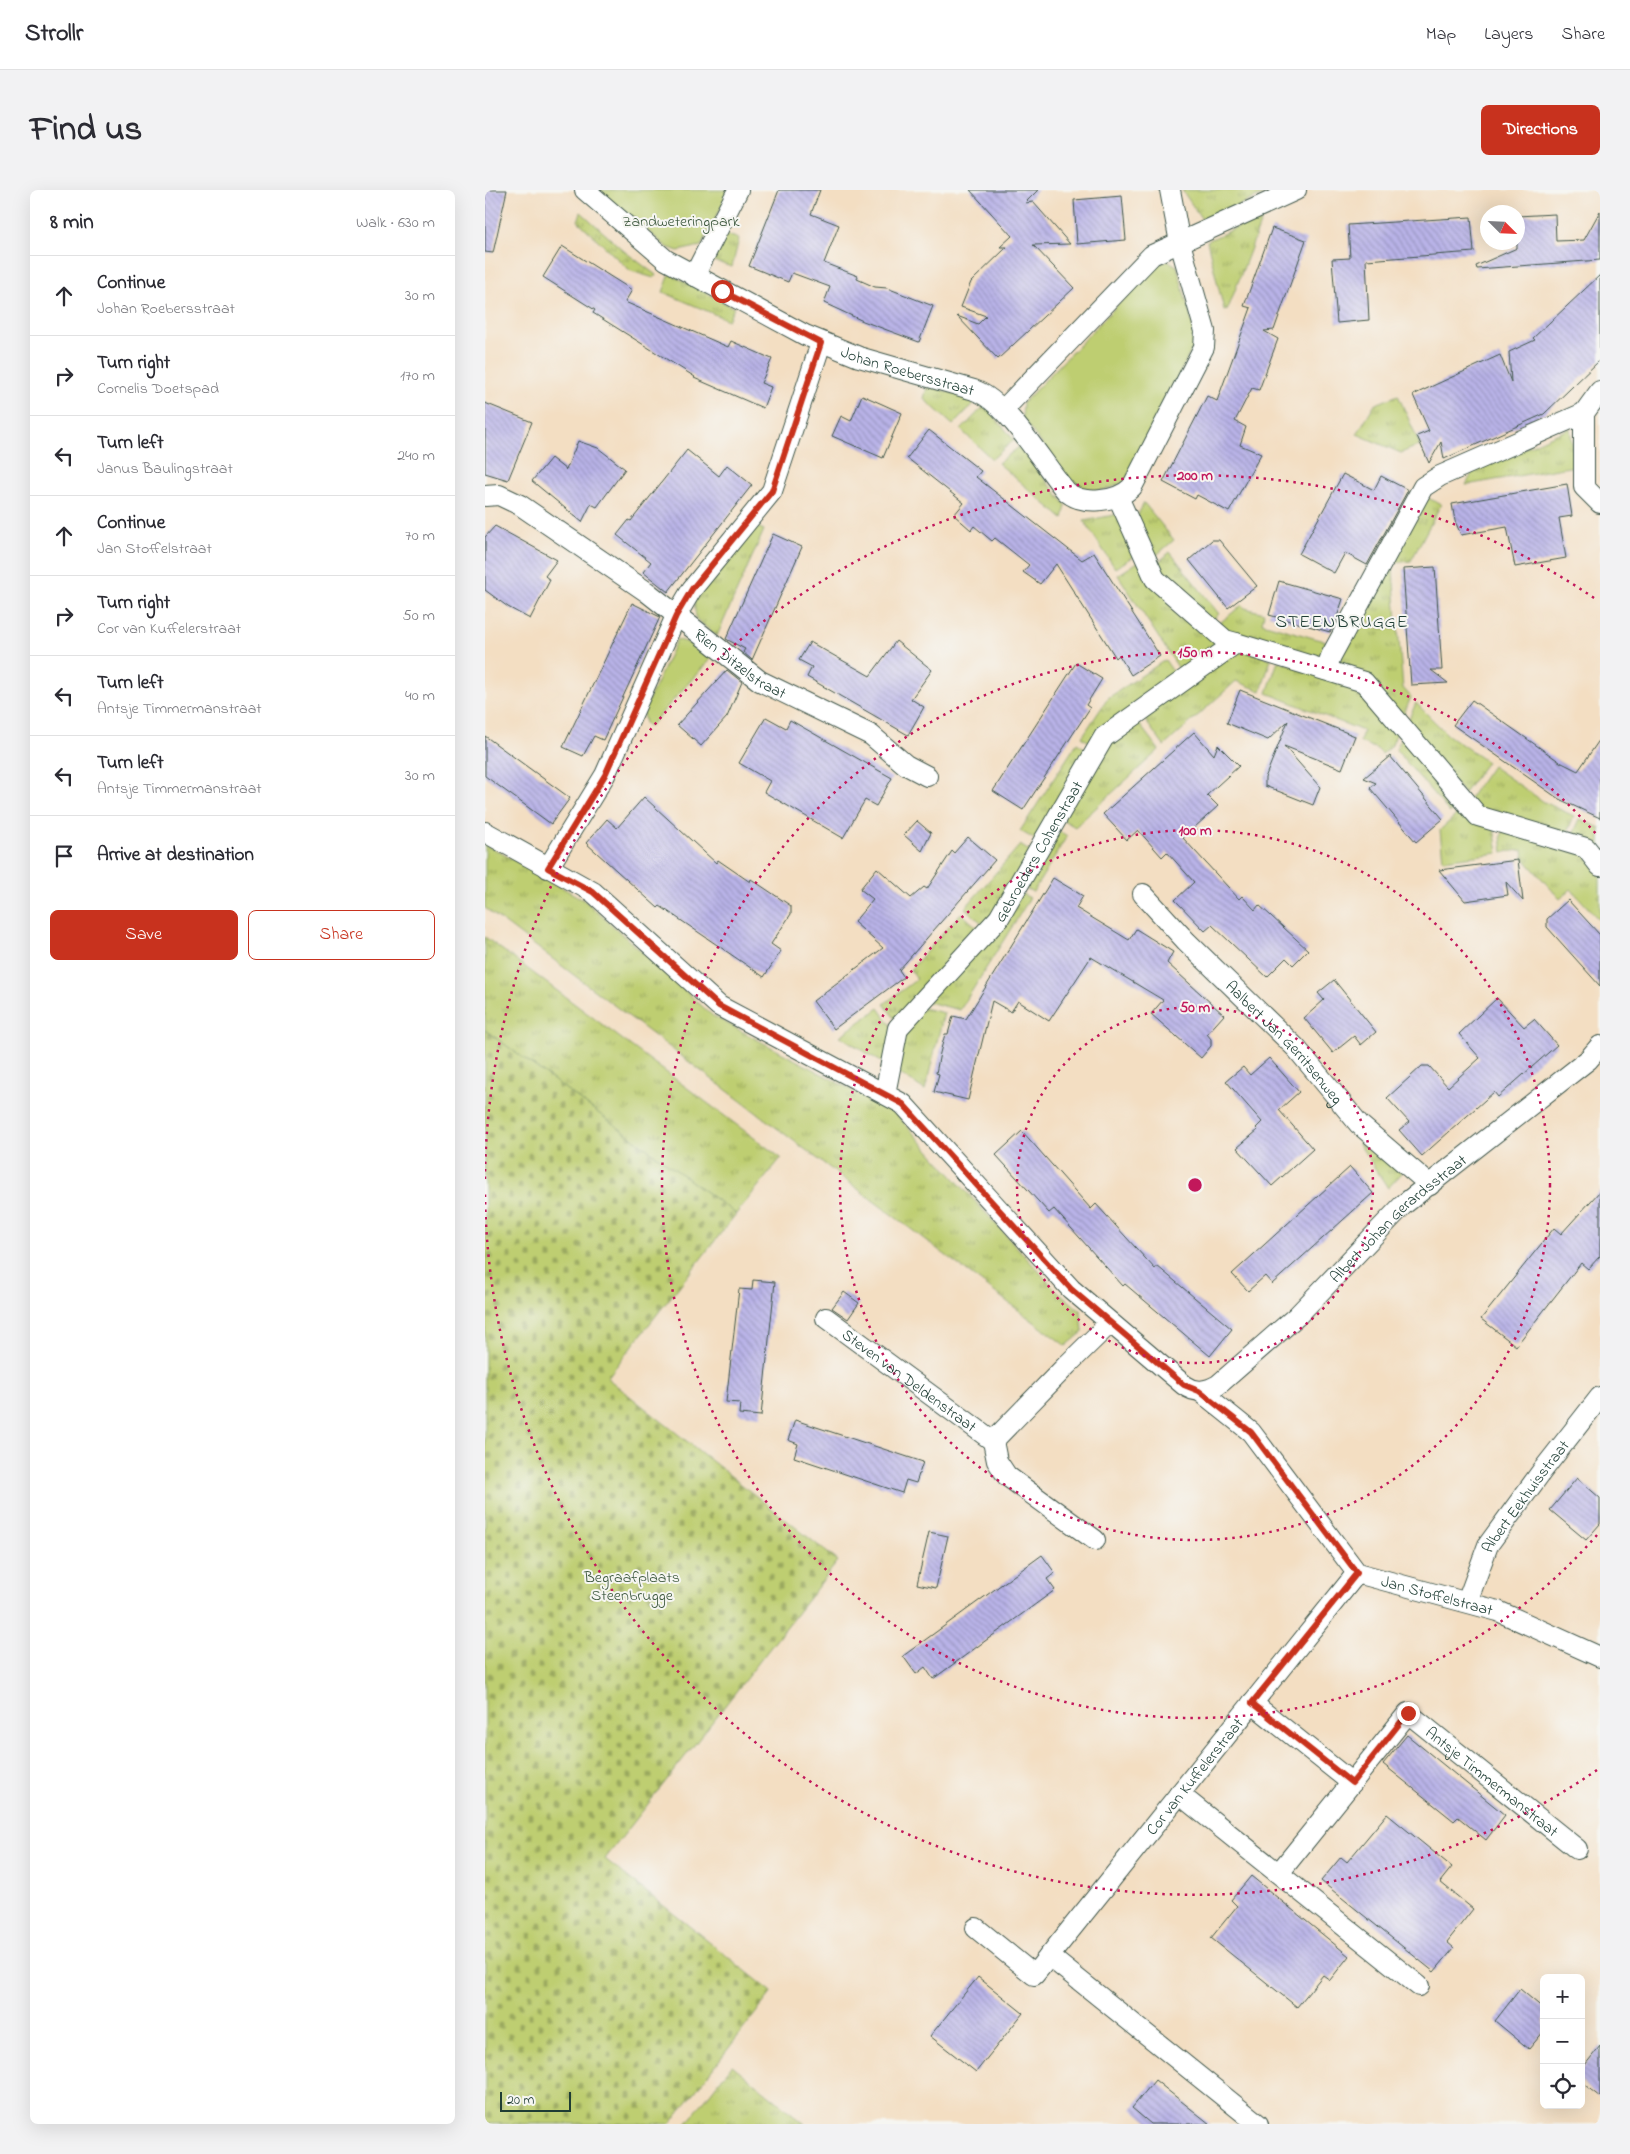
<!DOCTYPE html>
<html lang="en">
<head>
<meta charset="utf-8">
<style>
	:root { --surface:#fff; --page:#f2f2f3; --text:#2b2b33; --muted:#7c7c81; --line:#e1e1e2; --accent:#c8321e }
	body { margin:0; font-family:"Indie Flower",sans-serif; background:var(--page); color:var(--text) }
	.controls { position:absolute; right:15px; bottom:15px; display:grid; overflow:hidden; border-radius:8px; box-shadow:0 5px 20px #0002 }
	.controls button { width:45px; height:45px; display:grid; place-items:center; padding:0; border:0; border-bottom:1px solid var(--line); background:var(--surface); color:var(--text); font:25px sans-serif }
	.compass { position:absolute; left:995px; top:15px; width:45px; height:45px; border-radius:50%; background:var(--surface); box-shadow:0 5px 20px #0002; rotate:114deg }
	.scale { position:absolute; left:15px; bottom:12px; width:71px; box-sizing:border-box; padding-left:5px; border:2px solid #1f3d34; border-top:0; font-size:14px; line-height:18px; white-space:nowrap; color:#1f3d34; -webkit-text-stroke:4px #f6f6f2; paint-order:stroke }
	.stop { position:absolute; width:15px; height:15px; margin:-11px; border:4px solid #c8321e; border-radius:50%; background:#fff }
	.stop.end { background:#c8321e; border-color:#fff; box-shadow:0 1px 5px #0008 }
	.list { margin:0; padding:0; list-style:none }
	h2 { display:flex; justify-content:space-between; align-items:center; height:65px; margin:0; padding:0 20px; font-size:21px }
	h2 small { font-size:16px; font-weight:400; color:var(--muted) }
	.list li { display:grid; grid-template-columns:32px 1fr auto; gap:15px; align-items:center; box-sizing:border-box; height:80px; padding:0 20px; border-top:1px solid var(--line) }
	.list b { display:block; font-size:19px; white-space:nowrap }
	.list p { margin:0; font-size:16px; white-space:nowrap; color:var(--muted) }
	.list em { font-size:16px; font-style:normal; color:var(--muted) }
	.actions { display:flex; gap:10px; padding:15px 20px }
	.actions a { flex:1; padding:11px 0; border:1px solid var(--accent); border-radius:8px; text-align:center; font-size:18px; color:var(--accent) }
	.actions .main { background:var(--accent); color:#fff }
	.icon { flex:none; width:28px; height:28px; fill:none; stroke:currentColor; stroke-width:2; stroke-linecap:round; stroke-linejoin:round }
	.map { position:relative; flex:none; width:1115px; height:1934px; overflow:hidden; border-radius:8px }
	header { display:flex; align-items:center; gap:30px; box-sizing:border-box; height:70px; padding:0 25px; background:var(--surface); border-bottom:1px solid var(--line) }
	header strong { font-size:24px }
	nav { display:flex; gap:28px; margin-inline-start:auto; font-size:18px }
	.intro { display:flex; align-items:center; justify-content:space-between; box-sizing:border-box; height:120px; padding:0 30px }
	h1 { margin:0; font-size:35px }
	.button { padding:12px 22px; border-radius:8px; background:var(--accent); color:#fff; font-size:18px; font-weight:700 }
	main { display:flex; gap:30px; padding:0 30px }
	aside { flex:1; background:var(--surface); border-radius:8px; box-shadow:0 5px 20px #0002 }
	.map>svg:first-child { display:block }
	.grass { fill:url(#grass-tufts); stroke:#6e8652 }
	.cemetery { fill:url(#cemetery-stones); stroke:#6e8652 }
	.green { fill:#bece71; stroke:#6e8652 }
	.building { fill:url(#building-back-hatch) }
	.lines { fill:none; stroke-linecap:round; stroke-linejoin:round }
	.street-casing { stroke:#3f5549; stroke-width:22 }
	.street { stroke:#fff; stroke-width:20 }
	.route { stroke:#c8321e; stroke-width:6 }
	.ring { fill:none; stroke:#c2185b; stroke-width:2.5; stroke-dasharray:2.5 5 }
	.labels { text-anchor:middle; stroke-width:4; stroke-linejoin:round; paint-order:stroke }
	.park-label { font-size:16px; fill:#3f5a40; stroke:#f6f6f2 }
	.street-label { font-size:16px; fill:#1f3d34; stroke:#f6f6f2 }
	.neighbourhood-label { font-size:18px; letter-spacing:1px; fill:#1f3d34; stroke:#f6f6f2 }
	.centre { fill:#c2185b; stroke:#f6f6f2; stroke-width:2.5 }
	.ring-label { font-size:15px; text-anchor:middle; font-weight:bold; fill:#c2185b; stroke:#f6f6f2; stroke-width:4; stroke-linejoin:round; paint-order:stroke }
</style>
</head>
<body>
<header>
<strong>Strollr</strong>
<nav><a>Map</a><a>Layers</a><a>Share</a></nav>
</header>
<div class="intro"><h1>Find us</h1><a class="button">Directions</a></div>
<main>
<aside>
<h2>8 min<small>Walk · 630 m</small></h2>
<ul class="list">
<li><svg class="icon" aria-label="ahead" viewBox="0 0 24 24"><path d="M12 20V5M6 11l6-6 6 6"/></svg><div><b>Continue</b><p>Johan Roebersstraat</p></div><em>30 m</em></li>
<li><svg class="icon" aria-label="right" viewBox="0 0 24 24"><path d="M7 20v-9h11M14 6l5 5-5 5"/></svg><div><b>Turn right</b><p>Cornelis Doetspad</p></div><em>170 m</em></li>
<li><svg class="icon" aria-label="left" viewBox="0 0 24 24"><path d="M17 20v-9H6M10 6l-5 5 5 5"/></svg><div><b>Turn left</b><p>Janus Baulingstraat</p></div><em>240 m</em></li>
<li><svg class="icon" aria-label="ahead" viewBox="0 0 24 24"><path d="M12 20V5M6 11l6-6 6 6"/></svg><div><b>Continue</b><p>Jan Stoffelstraat</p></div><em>70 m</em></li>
<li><svg class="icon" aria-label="right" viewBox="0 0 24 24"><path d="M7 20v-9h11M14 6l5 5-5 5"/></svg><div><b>Turn right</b><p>Cor van Kuffelerstraat</p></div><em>50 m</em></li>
<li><svg class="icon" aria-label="left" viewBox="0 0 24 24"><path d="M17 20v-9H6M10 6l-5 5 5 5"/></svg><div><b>Turn left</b><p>Antsje Timmermanstraat</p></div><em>40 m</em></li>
<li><svg class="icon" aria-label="left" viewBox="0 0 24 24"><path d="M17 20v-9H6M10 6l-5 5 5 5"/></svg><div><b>Turn left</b><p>Antsje Timmermanstraat</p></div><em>30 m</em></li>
<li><svg class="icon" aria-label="arrive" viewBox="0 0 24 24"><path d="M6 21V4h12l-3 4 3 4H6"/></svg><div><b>Arrive at destination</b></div></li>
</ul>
<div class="actions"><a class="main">Save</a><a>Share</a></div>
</aside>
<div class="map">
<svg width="1115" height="1934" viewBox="0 0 1115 1934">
	<defs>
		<pattern id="grass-tufts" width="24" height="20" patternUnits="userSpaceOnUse" patternTransform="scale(1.25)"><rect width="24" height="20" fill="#bece71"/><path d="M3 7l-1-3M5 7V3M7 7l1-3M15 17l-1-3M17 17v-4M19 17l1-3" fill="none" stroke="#9aa85e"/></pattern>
		<pattern id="cemetery-stones" width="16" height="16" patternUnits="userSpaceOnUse" patternTransform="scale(1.25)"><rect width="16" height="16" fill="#bece71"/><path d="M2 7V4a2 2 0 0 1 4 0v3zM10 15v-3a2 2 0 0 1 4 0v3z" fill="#9aa85e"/></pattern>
		<pattern id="building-back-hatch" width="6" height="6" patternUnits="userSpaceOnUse" patternTransform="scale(1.25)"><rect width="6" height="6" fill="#b9b3e8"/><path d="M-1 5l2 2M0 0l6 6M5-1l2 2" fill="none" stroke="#9693bd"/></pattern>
	</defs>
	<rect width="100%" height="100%" fill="#f6f6f2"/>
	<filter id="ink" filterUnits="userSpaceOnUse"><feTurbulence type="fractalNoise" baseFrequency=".02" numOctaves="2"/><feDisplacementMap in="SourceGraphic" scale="10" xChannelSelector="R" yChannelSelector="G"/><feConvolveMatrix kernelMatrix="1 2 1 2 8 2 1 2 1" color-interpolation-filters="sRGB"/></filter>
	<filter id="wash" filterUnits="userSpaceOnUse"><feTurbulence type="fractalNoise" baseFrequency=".0096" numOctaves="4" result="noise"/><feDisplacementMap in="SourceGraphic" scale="20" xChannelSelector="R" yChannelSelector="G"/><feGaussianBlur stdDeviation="1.12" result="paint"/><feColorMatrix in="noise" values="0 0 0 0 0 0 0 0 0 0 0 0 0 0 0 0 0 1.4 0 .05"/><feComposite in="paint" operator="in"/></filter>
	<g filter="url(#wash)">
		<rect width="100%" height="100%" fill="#f3dec2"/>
		<g class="grass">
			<polygon points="697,0 788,0 718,31"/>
			<polygon points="96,22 139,61 171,85 169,88 146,81 138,74 93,31"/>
			<polygon points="778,26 743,119 739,120 722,51"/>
			<polygon points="240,44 254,49 247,77 228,71"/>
			<polygon points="185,84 249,118 243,130 178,102"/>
			<polygon points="442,196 492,210 468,235 439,209"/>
			<polygon points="913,205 935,255 916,263 872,244 889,215"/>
			<polygon points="500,215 529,250 507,269 476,240"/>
			<polygon points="1085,238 1090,276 981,295 988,281"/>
			<polygon points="534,257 581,315 578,329 513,273"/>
			<polygon points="936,305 956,314 926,371 900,374"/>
			<polygon points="659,313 689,350 667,369 649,332"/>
			<polygon points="634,324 653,364 630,378 599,331"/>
			<polygon points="268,335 279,340 232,446 211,429 209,409"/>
			<polygon points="685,362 734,424 726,431 669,376"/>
			<polygon points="656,370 739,455 698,485 633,385"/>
			<polygon points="908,380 912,432 869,432 896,381"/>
			<polygon points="757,415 760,418 779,423 777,433 849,454 844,464 829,471 742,444 731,436"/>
			<polygon points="865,437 913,439 918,498 926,507 917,529 854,479 849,468"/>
			<polygon points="755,459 786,469 776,501 751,491 679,556 657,526"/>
			<polygon points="680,470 693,489 608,555 597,547 623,508"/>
			<polygon points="793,471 876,496 913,540 906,557 897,564 892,559 875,552 878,541 782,503"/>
			<polygon points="931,513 963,545 1002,572 979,603 921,535"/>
			<polygon points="651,530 674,560 590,637 577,629 622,551"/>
			<polygon points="917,546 975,612 965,623 911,560"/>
			<polygon points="592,553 604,561 553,651 535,641"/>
			<polygon points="1007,576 1059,612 1089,626 1080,647 996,622 984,609"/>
			<polygon points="979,618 1009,637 1013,663 958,670 955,640"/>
			<polygon points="1095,629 1115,638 1115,669 1086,649"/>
			<polygon points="571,639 582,646 548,702 538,697"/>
			<polygon points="1019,640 1098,662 1115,684 1115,731 1086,699 1075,709 1039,669 1038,660 1018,662 1016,646"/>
			<polygon points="0,654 99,710 228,826 410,923 569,1098 596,1121 598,1142 581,1156 0,718"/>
			<polygon points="535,655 546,662 500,736 480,718"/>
			<polygon points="534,702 545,708 475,820 443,812"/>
			<polygon points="476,723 495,740 412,831 399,814 432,789 425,780"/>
			<polygon points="0,747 296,968 251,1024 0,840"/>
			<polygon points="394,818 408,838 401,875 355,846"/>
			<polygon points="438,818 459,823 440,900 410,881 418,840"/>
			<polygon points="875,948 917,983 903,998 874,954"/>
			<polygon points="247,1875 320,1934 201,1934"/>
		</g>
		<polygon class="cemetery" points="0,840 251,1024 122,1188 353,1371 120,1669 287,1802 185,1934 0,1934"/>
		<g class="green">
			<polygon points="114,0 245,0 216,56 193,61 182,57"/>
			<path d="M683,71L692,76L710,144L711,151L640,292C624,299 606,306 590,295L537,229L538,213L672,74Z"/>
			<polygon points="192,449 221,459 228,466 164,537 160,533 158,522"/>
		</g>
		<g id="blocks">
			<g class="building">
				<polygon points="0,0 22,0 8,63 0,62"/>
				<polygon points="294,0 335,0 326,24 354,35 339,73 373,86 372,89 390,97 402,98 448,116 434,152 378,131 339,113 345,97 307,83 303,92 264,76"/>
				<polygon points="485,0 553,0 540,13 548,12 585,54 548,55 589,98 513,169 472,126 493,134 501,126 476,117 486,92 522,57 515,57 527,46"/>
				<polygon points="637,6 641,50 592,54 589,10"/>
				<polygon points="1115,21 1115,70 992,79 991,76 1032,58 1032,26 1070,24 1071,51 1099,50"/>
				<polygon points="986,27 989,62 881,70 884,130 852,133 847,69 865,68 863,35"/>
				<polygon points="787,38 821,50 789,140 779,141 793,149 774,200 767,198 750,231 761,237 755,255 776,264 744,322 712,305 710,309 678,292 722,206 732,211 766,118 759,116"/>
				<polygon points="77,56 147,100 140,112 243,157 246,151 287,169 276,193 286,197 278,218 209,188 210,187 108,123 110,120 58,87"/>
				<polygon points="1115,85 1115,170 1059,224 959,269 956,252 944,273 932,246 944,241 928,205 1015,165 1026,192 1024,162 1050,150 1048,148"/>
				<polygon points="377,205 417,223 398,268 347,246 356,226 366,231"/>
				<polygon points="0,213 47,232 23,290 0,283"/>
				<polygon points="444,240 496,281 491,287 597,370 609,363 675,466 646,485 634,465 631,468 571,374 555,394 538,382 544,375 510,348 507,351 489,336 486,340 469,325 479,313 422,268"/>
				<polygon points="93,251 113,258 140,279 112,317 106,314 97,332 47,291 66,268 81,280"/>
				<polygon points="202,260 234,286 242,275 267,295 183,402 158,382 166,372 132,345 144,330 146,331"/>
				<polygon points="858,284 889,300 896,286 923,300 882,375 860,363 849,383 814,364"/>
				<polygon points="1082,294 1087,326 1074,328 1081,368 1030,377 1022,337 976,345 970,331 967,314"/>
				<polygon points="10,336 72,370 60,386 65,390 45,429 23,417 0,400 0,347"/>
				<polygon points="288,344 317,357 267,470 258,462 260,459 241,449"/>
				<polygon points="727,350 734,350 772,396 743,418 704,370"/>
				<polygon points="950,377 957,480 946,480 963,493 926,495 918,379"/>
				<polygon points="794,391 858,409 850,433 845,442 784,425"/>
				<polygon points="147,413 175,427 118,550 109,546 98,566 78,557"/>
				<polygon points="411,451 447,480 426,509 439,517 423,545 322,487 327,477 314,470 325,452 385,486"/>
				<polygon points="591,473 617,489 601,515 605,518 538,620 508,601"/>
				<polygon points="242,480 257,492 242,527 216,556 192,535"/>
				<polygon points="755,500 870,546 857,579 799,556 835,597 828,615 780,596 780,588 803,531 783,550 742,533"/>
				<polygon points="987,510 1075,572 1093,581 1115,549 1115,628 1074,609 968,535"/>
				<polygon points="281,527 301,538 305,530 407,588 391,616 380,610 358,648 279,602 285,591 254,573"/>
				<polygon points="709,542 729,565 733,555 754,576 722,605 733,616 698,648 754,709 757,706 770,720 774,715 823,760 808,775 801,768 782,787 727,735 720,741 690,710 709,692 682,662 677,667 653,640 642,650 618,624"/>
				<polygon points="0,546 85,608 66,634 0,586"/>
				<polygon points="905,566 958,629 931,652 885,598 891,593 879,588"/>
				<polygon points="159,607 231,673 233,670 265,692 266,689 306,716 306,724 286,754 296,761 279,787 175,716 173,718 101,653 122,629 132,638"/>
				<polygon points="432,631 446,643 437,661 419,645"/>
				<polygon points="483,647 510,670 414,780 419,787 349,839 328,811 398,758 369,732 388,709 375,699 392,678 426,708 439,697 442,699 467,661 469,663"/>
				<polygon points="1033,670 1038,711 1021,692 1023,705 980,711 954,680"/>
				<polygon points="568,688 598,706 591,718 644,750 651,739 688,762 682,773 739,825 722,844 726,849 726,856 716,868 666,824 678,810 606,767 564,831 533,811 526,822 507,811 483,910 449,902 454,884 451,883 455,863 460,844 463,844 468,826 481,829"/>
				<polygon points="1083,710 1115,745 1115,796 1062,737 1062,729"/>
				<polygon points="849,790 891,842 876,855 869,846 848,863 819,828 839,810 833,803"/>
				<polygon points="1012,808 1039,837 1049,829 1072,855 1013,907 1009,902 937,966 914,940 924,932 902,908 937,876 944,876 963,897 995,868 974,844"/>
				<polygon points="784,868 814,902 794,920 828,959 787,996 752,958 773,940 771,938 777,932 741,891 758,877 765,885"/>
				<polygon points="537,941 606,1019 611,1014 670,1079 672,1076 747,1139 725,1166 640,1094 638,1096 569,1019 564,1023 511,965"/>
				<polygon points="865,977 888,1003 787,1094 780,1086 763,1101 747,1084"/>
				<polygon points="1115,1001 1115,1066 1103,1079 1096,1073 1031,1156 996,1129 1069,1038 1076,1044"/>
				<polygon points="268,1090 290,1092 276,1226 254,1224 255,1213 241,1212 254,1099 267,1100"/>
				<polygon points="359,1102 374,1113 363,1129 347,1118"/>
				<polygon points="310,1230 438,1272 431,1293 421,1290 417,1303 309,1267 313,1254 303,1250"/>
				<polygon points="1092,1288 1115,1308 1115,1334 1101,1350 1065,1320"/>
				<polygon points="444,1342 463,1346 451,1398 432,1394"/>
				<polygon points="557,1365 570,1383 562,1389 570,1400 448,1489 440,1477 431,1484 418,1466"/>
				<polygon points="922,1545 1020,1625 1001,1650 973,1627 969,1631 898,1574"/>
				<polygon points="902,1624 967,1677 955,1692 988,1719 962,1752 969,1758 949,1782 836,1691 856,1667 862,1672"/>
				<polygon points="766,1686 864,1766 845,1790 838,1785 812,1817 726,1748 752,1716 746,1710"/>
				<polygon points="493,1787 538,1823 491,1882 445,1846"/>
				<polygon points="1035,1799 1059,1819 1059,1841 1044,1859 1010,1831"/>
				<polygon points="1115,1856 1115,1907 1096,1892 1096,1880"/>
				<polygon points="670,1890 686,1903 725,1934 666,1934 647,1918"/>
			</g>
		</g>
	</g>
	<g filter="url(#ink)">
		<use href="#blocks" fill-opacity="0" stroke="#3f5549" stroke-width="1"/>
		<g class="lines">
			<defs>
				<g id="street">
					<path id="s1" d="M100,0L181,70L320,145L374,167L489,200C523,212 557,273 581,301C597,316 632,312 647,297L719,157L720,141L695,53L685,0"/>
					<polyline points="209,86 253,0"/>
					<polyline points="518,220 667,65 811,0"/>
					<polyline points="1099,223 1099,297 1115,313"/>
					<path id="s2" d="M0,306L14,305L35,315L162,402L275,491L386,545L421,575L442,586"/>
					<polyline points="633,307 670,389 740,450 751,453"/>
					<polyline points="841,480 846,466 938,297 955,286 1099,223 1115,201"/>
					<path id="s3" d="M0,642L108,702L234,816L418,914L586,1099L699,1195C710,1203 721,1202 733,1195L812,1126L918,1015L1103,870L1115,856"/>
					<polyline points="63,678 120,585 191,426 207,399 287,301 336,153"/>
					<path id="s4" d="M658,704L701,751L811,858L874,934L945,995"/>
					<path id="s5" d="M400,904L413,838L514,728L619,547L751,453L879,492L993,626L1101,658L1115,676"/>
					<path id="s6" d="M341,1128L508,1251"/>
					<path id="s7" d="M715,1201L766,1242L872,1383L1013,1421L1115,1467"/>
					<polyline points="610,1350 522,1286 512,1271 508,1251 582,1175 625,1133"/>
					<path id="s8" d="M982,1412L1003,1355L1057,1281L1115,1207"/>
					<polyline points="767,1513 867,1593"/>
					<polyline points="694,1604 934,1796"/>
					<path id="s9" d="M794,1683L923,1523L1092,1659"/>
					<path id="s10" d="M491,1738L549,1785L872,1383"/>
					<polyline points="564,1766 773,1934"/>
				</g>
			</defs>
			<use href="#street" class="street-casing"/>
			<use href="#street" class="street"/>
		</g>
	</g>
	<g class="lines" filter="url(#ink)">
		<polyline class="route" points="237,101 336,153 287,301 207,399 191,426 120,585 63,678 108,702 234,816 418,914 586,1099 699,1195 714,1201 766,1242 872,1383 767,1513 867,1593 923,1523"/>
	</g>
	<g class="ring">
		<circle cx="710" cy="995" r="178"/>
		<circle cx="710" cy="995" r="355"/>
		<path d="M1112 1345A533 533 0 1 1 1112 645"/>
		<path d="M1112 1580A710 710 0 0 1 0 1001M0 989A710 710 0 0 1 1112 410"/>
	</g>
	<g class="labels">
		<g class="park-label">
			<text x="196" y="36">Zandweteringpark</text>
			<text x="147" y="1392">Begraafplaats<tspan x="147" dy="18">Steenbrugge</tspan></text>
		</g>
		<g class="street-label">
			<text dy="6" stroke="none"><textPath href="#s1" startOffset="374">Johan Roebersstraat</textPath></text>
			<text dy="6" stroke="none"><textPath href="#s2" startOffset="309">Rien Ditzelstraat</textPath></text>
			<text dy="6" stroke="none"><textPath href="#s5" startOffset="294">Gebroeders Cohenstraat</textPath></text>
			<text dy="6" stroke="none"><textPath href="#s4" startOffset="205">Aalbert Jan Gerritsenweg</textPath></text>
			<text dy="6" stroke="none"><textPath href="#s3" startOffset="1182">Albert Johan Gerardsstraat</textPath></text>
			<text dy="6" stroke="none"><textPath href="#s6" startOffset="104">Steven van Deldenstraat</textPath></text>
			<text dy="6" stroke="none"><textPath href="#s8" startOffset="122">Albert Eekhuisstraat</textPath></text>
			<text dy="6" stroke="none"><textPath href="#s7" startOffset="325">Jan Stoffelstraat</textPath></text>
			<text dy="6" stroke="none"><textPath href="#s10" startOffset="330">Cor van Kuffelerstraat</textPath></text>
			<text dy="6" stroke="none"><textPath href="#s9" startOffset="314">Antsje Timmermanstraat</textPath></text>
		</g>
		<g class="neighbourhood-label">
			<text x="857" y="437">STEENBRUGGE</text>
		</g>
	</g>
	<circle cx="710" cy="995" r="8" class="centre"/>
	<g class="ring-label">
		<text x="710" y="290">200 m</text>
		<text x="710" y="467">150 m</text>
		<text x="710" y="645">100 m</text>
		<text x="710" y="822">50 m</text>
	</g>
</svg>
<div class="controls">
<button>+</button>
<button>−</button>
<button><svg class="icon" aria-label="locate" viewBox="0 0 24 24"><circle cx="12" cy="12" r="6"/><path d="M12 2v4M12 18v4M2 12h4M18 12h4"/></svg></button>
</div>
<svg class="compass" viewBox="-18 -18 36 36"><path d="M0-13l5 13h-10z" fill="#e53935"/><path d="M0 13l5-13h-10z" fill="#7c7c81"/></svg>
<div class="scale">20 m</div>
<div class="stop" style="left:237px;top:101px"></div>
<div class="stop end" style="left:923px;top:1523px"></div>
</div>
</main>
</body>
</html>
